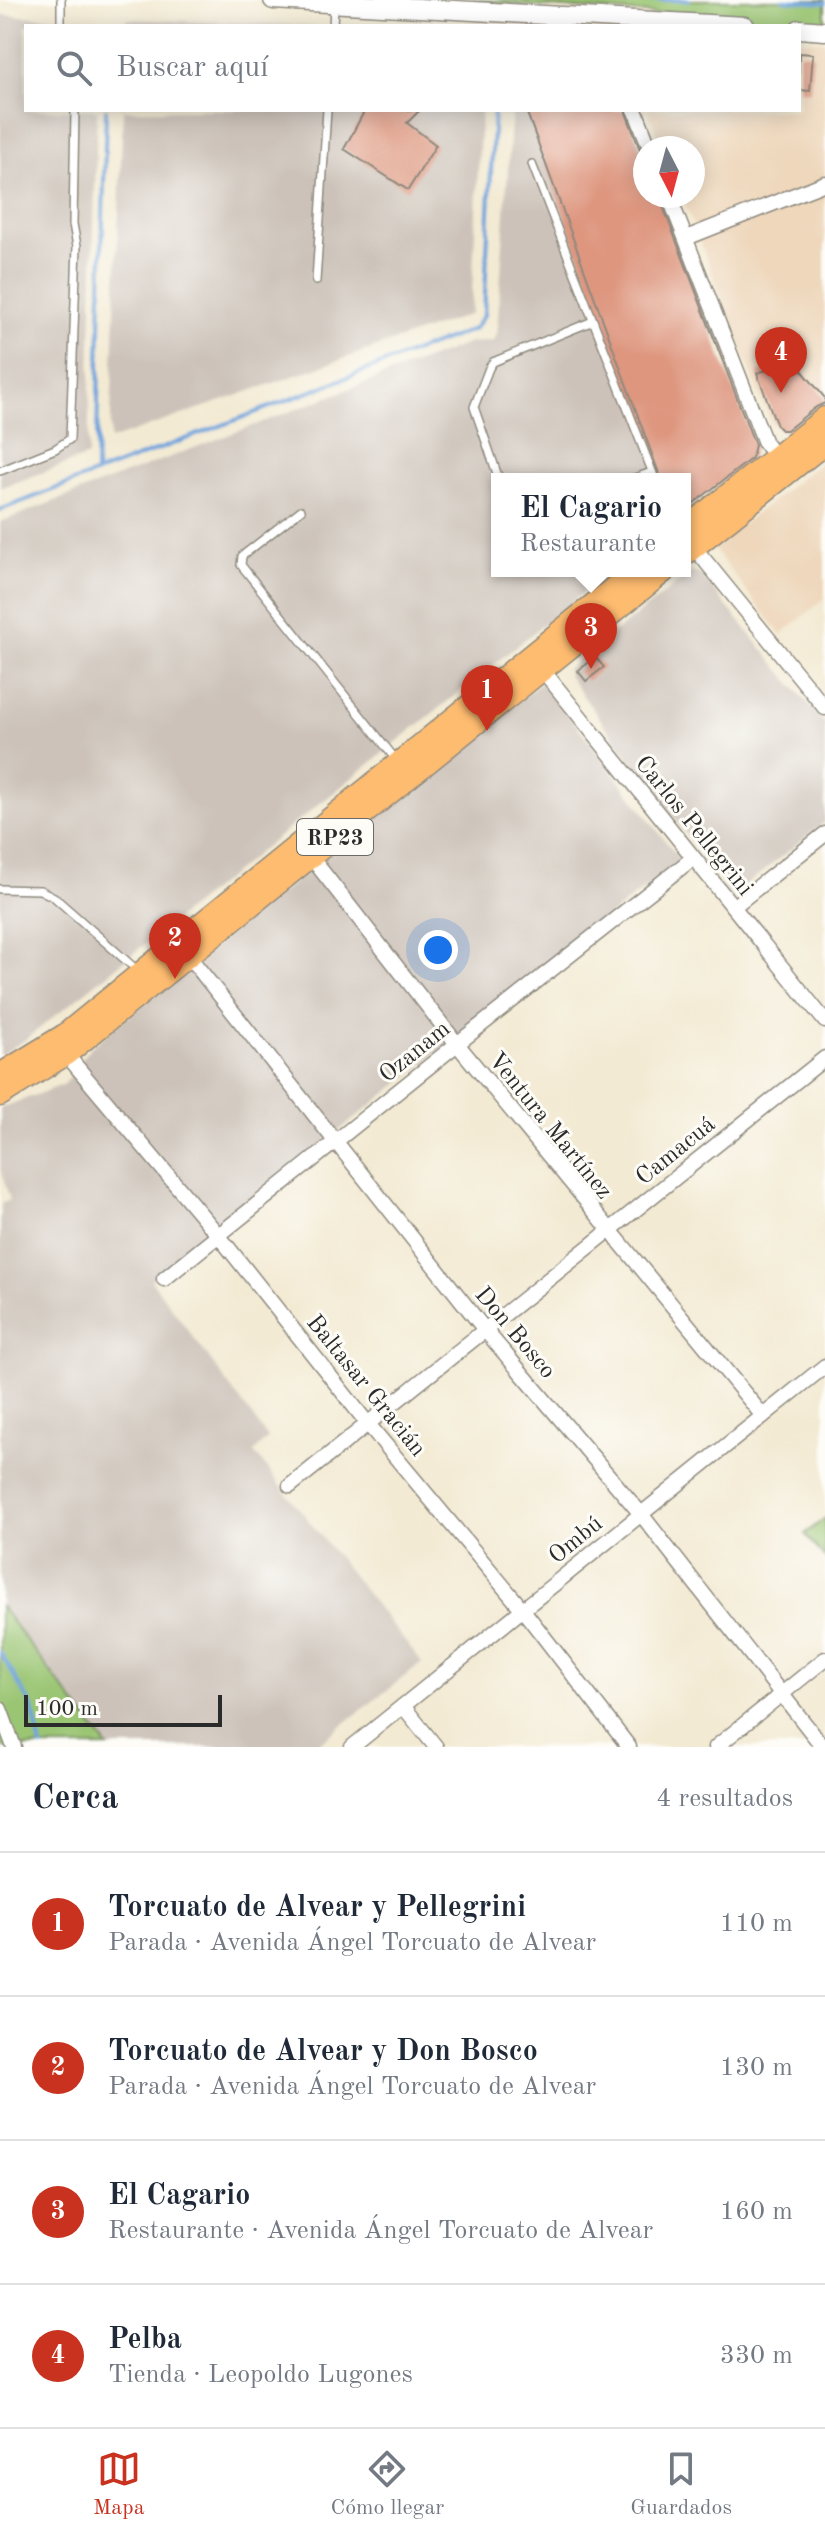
<!DOCTYPE html>
<html lang="es">
<head>
<meta charset="utf-8">
<style>
	:root { --surface:#fff; --page:#f6f6f7; --text:#1f2937; --muted:#747a83; --line:#e0e1e3; --accent:#c8321e }
	body { margin:0; font-family:"Old Standard TT",serif; background:var(--page); color:var(--text) }
	.compass { position:absolute; left:633px; top:136px; width:72px; height:72px; border-radius:50%; background:var(--surface); box-shadow:0 4px 20px #0003; rotate:174deg }
	.scale { position:absolute; left:24px; bottom:20px; width:198px; box-sizing:border-box; padding-left:8px; border:4px solid #2b2b2b; border-top:0; font-size:22px; line-height:28px; white-space:nowrap; color:#2b2b2b; -webkit-text-stroke:6px #fdfcf7; paint-order:stroke }
	.you { position:absolute; left:438px; top:950px; width:28px; height:28px; margin:-20px; border:6px solid #fff; border-radius:50%; background:#1a73e8; box-shadow:0 0 0 12px #1a73e833 }
	.badge { display:grid; place-items:center; width:52px; height:52px; border-radius:50%; background:var(--accent); color:#fff; font-size:26px; font-weight:700 }
	.pin { position:absolute; translate:-50% -66px; filter:drop-shadow(0 2px 4px #0008) }
	.pin::after { content:''; position:absolute; top:42px; width:28px; height:24px; background:inherit; clip-path:polygon(0 0,100% 0,50% 100%) }
	.popup { position:absolute; left:491px; top:473px; width:200px; height:104px; box-sizing:border-box; display:grid; place-content:center; border-radius:0px; background:var(--surface); filter:drop-shadow(0 2px 6px #0005); font-size:26px; white-space:nowrap; color:var(--muted) }
	.popup b { font-size:30px; color:var(--text) }
	.popup::after { content:''; position:absolute; left:50%; top:100%; margin-left:-16px; border:16px solid transparent; border-top-color:var(--surface) }
	.list { margin:0; padding:0; list-style:none }
	h2 { display:flex; justify-content:space-between; align-items:center; height:104px; margin:0; padding:0 32px; font-size:34px }
	h2 small { font-size:26px; font-weight:400; color:var(--muted) }
	.list li { display:grid; grid-template-columns:52px 1fr auto; gap:24px; align-items:center; box-sizing:border-box; height:144px; padding:0 32px; border-top:2px solid var(--line) }
	.list b { display:block; font-size:30px; white-space:nowrap }
	.list p { margin:0; font-size:26px; white-space:nowrap; color:var(--muted) }
	.list em { font-size:26px; font-style:normal; color:var(--muted) }
	.icon { flex:none; width:44px; height:44px; fill:none; stroke:currentColor; stroke-width:2; stroke-linecap:round; stroke-linejoin:round }
	.map { position:relative; flex:none; width:825px; height:1747px; overflow:hidden }
	.search { position:absolute; background:var(--surface); box-shadow:0 4px 20px #0003; left:24px; right:24px; top:24px; height:88px; display:flex; align-items:center; gap:20px; box-sizing:border-box; padding:0 28px; border-radius:0px; color:var(--muted); font-size:30px }
	.sheet { height:680px; background:var(--surface) }
	nav { display:flex; justify-content:space-around; align-items:center; box-sizing:border-box; height:112px; border-top:2px solid var(--line); background:var(--surface); font-size:22px; color:var(--muted) }
	nav a { display:grid; justify-items:center; gap:4px }
	nav .on { color:var(--accent) }
	.map>svg:first-child { display:block }
	.built { fill:#eed7bb }
	.industrial { fill:#ccc2b9 }
	.green { fill:#9ac572; stroke:#62784e; stroke-width:2 }
	.lines { fill:none; stroke-linecap:round; stroke-linejoin:round }
	.stream { stroke:#6fa3dc; stroke-width:4 }
	.building { fill:#de967f }
	.service-casing { stroke:#8f8a7f; stroke-width:10 }
	.minor-casing { stroke:#8f8a7f; stroke-width:17 }
	.tertiary-casing { stroke:#8f8a7f; stroke-width:21 }
	.primary-casing { stroke:#8f8a7f; stroke-width:25 }
	.service { stroke:#fff; stroke-width:7 }
	.minor { stroke:#fff; stroke-width:14 }
	.tertiary { stroke:#fff; stroke-width:18 }
	.primary { stroke:#febc70; stroke-width:22 }
	.labels { text-anchor:middle; stroke-width:6; stroke-linejoin:round; paint-order:stroke }
	.shield { fill:#fdfcf7; stroke:#6a6a68; stroke-width:2 }
	.shield-label { font-size:22px; font-weight:bold; fill:#2b2b2b }
	.street-label { font-size:24px; fill:#2b2b2b; stroke:#fdfcf7 }
</style>
</head>
<body>
<div class="map">
<svg width="825" height="1747" viewBox="0 0 825 1747">
	<rect width="100%" height="100%" fill="#fdfcf7"/>
	<filter id="ink" filterUnits="userSpaceOnUse"><feTurbulence type="fractalNoise" baseFrequency=".0125" numOctaves="2"/><feDisplacementMap in="SourceGraphic" scale="16" xChannelSelector="R" yChannelSelector="G"/><feConvolveMatrix kernelMatrix="1 2 1 2 8 2 1 2 1" color-interpolation-filters="sRGB"/></filter>
	<filter id="wash" filterUnits="userSpaceOnUse"><feTurbulence type="fractalNoise" baseFrequency=".006" numOctaves="4" result="noise"/><feDisplacementMap in="SourceGraphic" scale="32" xChannelSelector="R" yChannelSelector="G"/><feGaussianBlur stdDeviation="1.8" result="paint"/><feColorMatrix in="noise" values="0 0 0 0 0 0 0 0 0 0 0 0 0 0 0 0 0 1.4 0 .05"/><feComposite in="paint" operator="in"/></filter>
	<g filter="url(#wash)">
		<rect width="100%" height="100%" fill="#f3ead3"/>
		<g class="built">
			<polygon points="799,40 825,41 825,402 794,428 785,430 771,424 682,196 693,196 693,148 663,148 648,110 799,110"/>
			<polygon points="825,459 825,598 781,635 713,548"/>
		</g>
		<g class="industrial">
			<polygon points="0,15 99,20 99,26 26,26 26,110 97,110 88,456 0,488"/>
			<polygon points="126,19 322,26 126,26"/>
			<polygon points="123,110 481,110 471,314 110,440"/>
			<polygon points="512,110 627,110 645,156 645,196 660,196 755,445 752,458 685,511 685,479 497,479 497,571 610,571 25,1040 0,1055 0,522 470,343 493,341 497,332"/>
			<polygon points="692,572 700,574 825,724 825,822 732,896 569,677 567,669"/>
			<polygon points="543,681 680,860 151,1280 268,1438 254,1452 422,1663 314,1747 108,1747 0,1606 0,1220 2,1203 10,1200 0,1169 0,1108 63,1085 91,1047"/>
		</g>
		<g class="green">
			<polygon points="432,0 608,2 609,0 825,0 825,24"/>
			<polygon points="825,1518 825,1558 805,1534"/>
			<polygon points="0,1606 108,1747 0,1747"/>
		</g>
		<g class="lines">
			<g class="stream">
				<polyline points="641,0 689,0"/>
				<polyline points="783,0 825,3"/>
				<polyline points="96,473 106,110"/>
				<polyline points="0,510 474,329 484,315 494,110"/>
				<polyline points="0,1652 32,1707 41,1747"/>
			</g>
		</g>
		<g id="blocks">
			<g class="building">
				<polygon points="799,53 813,54 810,91 799,90"/>
				<polygon points="365,110 420,110 407,123 436,145 408,190 344,149"/>
				<polygon points="526,110 625,110 641,152 645,156 645,196 659,196 755,445 752,458 685,510 685,479 661,479"/>
				<polygon points="795,362 825,398 825,403 816,407 787,430 781,430 777,426 757,373"/>
				<polygon points="595,657 604,667 586,681 578,671"/>
			</g>
		</g>
	</g>
	<g filter="url(#ink)">
		<use href="#blocks" fill-opacity="0" stroke="#8f8a7f" stroke-width="2"/>
		<g class="lines">
			<defs>
				<g id="service">
					<polyline points="61,26 61,0"/>
					<polyline points="333,26 334,6"/>
					<polyline points="532,164 655,479"/>
					<polyline points="316,281 327,110"/>
					<polyline points="0,471 55,449 70,439 77,246 73,224 75,110"/>
					<polyline points="499,479 474,407 489,368 493,362 593,321"/>
					<polyline points="632,479 652,472"/>
					<polyline points="301,510 242,556 241,565 397,761"/>
					<polyline points="0,889 40,890 54,897 138,971"/>
				</g>
				<g id="minor">
					<polyline points="635,110 650,148"/>
					<polyline points="669,196 765,443 775,457"/>
					<polyline points="686,238 825,183"/>
					<polyline points="689,541 825,708"/>
					<polyline points="537,663 825,1021"/>
					<polyline points="311,857 457,1044 763,1416"/>
					<polyline points="733,907 825,834"/>
					<polyline points="183,949 485,1330 641,1514 823,1747"/>
					<polyline points="66,1054 219,1236 368,1424 523,1610 629,1747"/>
					<polyline points="164,1279 457,1044 693,858"/>
					<polyline points="290,1486 825,1058"/>
					<polyline points="403,1706 436,1747"/>
					<polyline points="0,1709 14,1747"/>
					<polyline points="352,1747 825,1366"/>
					<polyline points="716,1747 825,1659"/>
				</g>
				<g id="tertiary">
					<polyline points="273,0 745,26"/>
					<polyline points="799,29 825,31"/>
				</g>
				<g id="primary">
					<polyline points="685,529 825,418"/>
					<polyline points="685,554 825,443"/>
					<polyline points="0,1075 65,1035 635,571"/>
					<polyline points="0,1095 66,1054 664,571"/>
				</g>
			</defs>
			<use href="#service" class="service-casing"/>
			<use href="#minor" class="minor-casing"/>
			<use href="#tertiary" class="tertiary-casing"/>
			<use href="#primary" class="primary-casing"/>
			<use href="#service" class="service"/>
			<use href="#minor" class="minor"/>
			<use href="#tertiary" class="tertiary"/>
			<use href="#primary" class="primary"/>
		</g>
	</g>
	<g class="labels">
		<rect class="shield" x="297" y="819" width="76" height="36" rx="6"/>
		<g class="shield-label">
			<text x="335" y="845">RP23</text>
		</g>
		<g class="street-label">
			<text transform="translate(695 825) rotate(51)" y="8">Carlos Pellegrini</text>
			<text transform="translate(414 1051) rotate(-39)" y="8">Ozanam</text>
			<text transform="translate(551 1125) rotate(51)" y="8">Ventura Martínez</text>
			<text transform="translate(675 1150) rotate(-39)" y="8">Camacuá</text>
			<text transform="translate(516 1332) rotate(50)" y="8">Don Bosco</text>
			<text transform="translate(367 1385) rotate(51)" y="8">Baltasar Gracián</text>
			<text transform="translate(575 1539) rotate(-39)" y="8">Ombú</text>
		</g>
	</g>
</svg>
<svg class="compass" viewBox="-18 -18 36 36"><path d="M0-13l5 13h-10z" fill="#e53935"/><path d="M0 13l5-13h-10z" fill="#747a83"/></svg>
<div class="scale">100 m</div>
<div class="you"></div>
<div class="pin badge" style="left:487px;top:731px">1</div>
<div class="pin badge" style="left:175px;top:979px">2</div>
<div class="pin badge" style="left:591px;top:669px">3</div>
<div class="popup"><b>El Cagario</b>Restaurante</div>
<div class="pin badge" style="left:781px;top:393px">4</div>
<div class="search"><svg class="icon" aria-label="search" viewBox="0 0 24 24"><circle cx="10" cy="10" r="6"/><path d="M15 15l6 6"/></svg>Buscar aquí</div>
</div>
<section class="sheet">
<h2>Cerca<small>4 resultados</small></h2>
<ul class="list">
<li><span class="badge">1</span><div><b>Torcuato de Alvear y Pellegrini</b><p>Parada · Avenida Ángel Torcuato de Alvear</p></div><em>110 m</em></li>
<li><span class="badge">2</span><div><b>Torcuato de Alvear y Don Bosco</b><p>Parada · Avenida Ángel Torcuato de Alvear</p></div><em>130 m</em></li>
<li><span class="badge">3</span><div><b>El Cagario</b><p>Restaurante · Avenida Ángel Torcuato de Alvear</p></div><em>160 m</em></li>
<li><span class="badge">4</span><div><b>Pelba</b><p>Tienda · Leopoldo Lugones</p></div><em>330 m</em></li>
</ul>
</section>
<nav>
<a class="on"><svg class="icon" aria-label="map" viewBox="0 0 24 24"><path d="M3 6l6-2 6 2 6-2v14l-6 2-6-2-6 2zM9 4v14M15 6v14"/></svg>Mapa</a>
<a><svg class="icon" aria-label="directions" viewBox="0 0 24 24"><path d="M12 3l9 9-9 9-9-9zM9 14v-3h6M13 9l2 2-2 2"/></svg>Cómo llegar</a>
<a><svg class="icon" aria-label="saved" viewBox="0 0 24 24"><path d="M7 4h10v16l-5-4-5 4z"/></svg>Guardados</a>
</nav>
</body>
</html>
